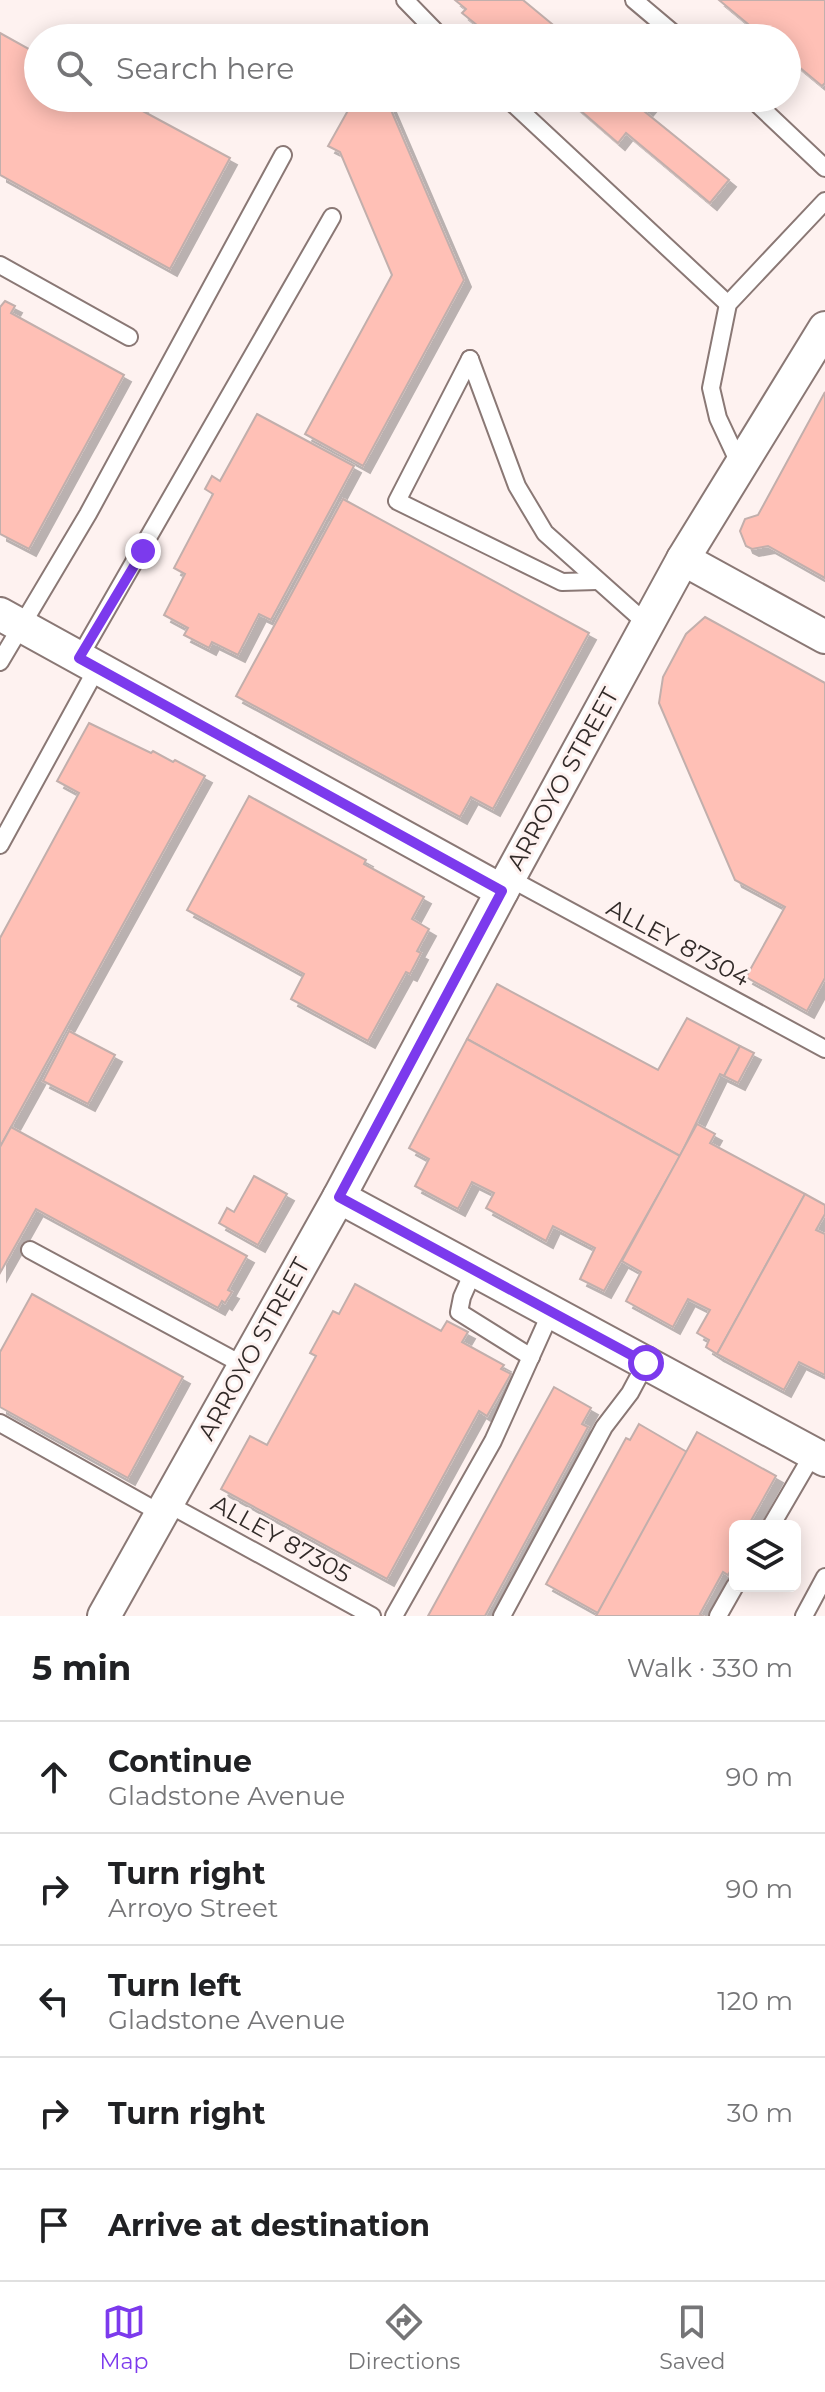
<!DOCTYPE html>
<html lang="en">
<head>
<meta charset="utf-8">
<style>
	:root { --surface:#fff; --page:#f2f2f2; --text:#202124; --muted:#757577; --line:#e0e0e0; --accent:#7c3aed }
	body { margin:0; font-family:Montserrat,sans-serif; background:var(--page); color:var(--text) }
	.controls { position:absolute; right:24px; bottom:24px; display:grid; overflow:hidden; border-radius:12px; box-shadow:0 4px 20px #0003 }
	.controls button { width:72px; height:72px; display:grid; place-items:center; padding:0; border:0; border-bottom:2px solid var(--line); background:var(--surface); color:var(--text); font:40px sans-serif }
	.stop { position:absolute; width:24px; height:24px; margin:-18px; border:6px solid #7c3aed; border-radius:50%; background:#fff }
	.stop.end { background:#7c3aed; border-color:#fff; box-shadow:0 2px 8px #0008 }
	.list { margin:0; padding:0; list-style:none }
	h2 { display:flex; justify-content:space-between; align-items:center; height:104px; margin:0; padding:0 32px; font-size:34px }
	h2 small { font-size:26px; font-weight:400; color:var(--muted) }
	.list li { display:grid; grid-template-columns:52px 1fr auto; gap:24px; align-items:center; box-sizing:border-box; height:112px; padding:0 32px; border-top:2px solid var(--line) }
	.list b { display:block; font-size:30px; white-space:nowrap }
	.list p { margin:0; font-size:26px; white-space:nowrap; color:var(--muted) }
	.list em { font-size:26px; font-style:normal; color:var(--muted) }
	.icon { flex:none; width:44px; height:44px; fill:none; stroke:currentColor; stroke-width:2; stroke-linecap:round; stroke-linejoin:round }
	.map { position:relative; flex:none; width:825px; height:1616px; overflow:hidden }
	.search { position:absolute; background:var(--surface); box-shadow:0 4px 20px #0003; left:24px; right:24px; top:24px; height:88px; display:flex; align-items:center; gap:20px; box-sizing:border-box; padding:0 28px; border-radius:44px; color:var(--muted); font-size:30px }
	.sheet { height:664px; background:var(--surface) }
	nav { display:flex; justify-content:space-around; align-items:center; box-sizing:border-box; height:112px; border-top:2px solid var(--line); background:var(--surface); font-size:22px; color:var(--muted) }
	nav a { display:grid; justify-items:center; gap:4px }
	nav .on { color:var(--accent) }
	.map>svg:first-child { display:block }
	.building { fill:#ffc0b6; stroke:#c2afac; stroke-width:2; filter:url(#shadow) }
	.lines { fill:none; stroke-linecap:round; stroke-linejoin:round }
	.lane-casing { stroke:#8a7875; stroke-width:20 }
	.street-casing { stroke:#8a7875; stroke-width:36 }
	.lane { stroke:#fff; stroke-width:16 }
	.street { stroke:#fff; stroke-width:32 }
	.route { stroke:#7c3aed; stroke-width:10 }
	.labels { text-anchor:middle; stroke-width:6; stroke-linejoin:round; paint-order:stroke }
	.street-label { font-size:24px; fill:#322b29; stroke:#fef2f0 }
</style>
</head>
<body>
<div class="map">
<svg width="825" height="1616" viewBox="0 0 825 1616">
	<defs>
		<filter id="shadow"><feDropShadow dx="7" dy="7" stdDeviation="0" flood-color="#0004"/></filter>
	</defs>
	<rect width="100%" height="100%" fill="#fef2f0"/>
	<g class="building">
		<polygon points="455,0 523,0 569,38 493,38 462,13 466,9"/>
		<polygon points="719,0 825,0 825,83 822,86 787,57 787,38 765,38"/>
		<polygon points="0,33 38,54 38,98 119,98 124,101 126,98 140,98 144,100 139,109 230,158 170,269 0,175"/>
		<polygon points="355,98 379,98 388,103 464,280 363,466 305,434 392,275 340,152 328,146"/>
		<polygon points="566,98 655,98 644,111 729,180 710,203 626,133 618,143"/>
		<polygon points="5,301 15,306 11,313 124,375 29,549 0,534 0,307"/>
		<polygon points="825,392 825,578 768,546 752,549 746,546 740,531 745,519 758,515"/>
		<polygon points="257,414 354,466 271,620 259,614 238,655 212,642 209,648 184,635 188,628 164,615 185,574 174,568 213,494 205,489 212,476 220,481"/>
		<polygon points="343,499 589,633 493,809 471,797 460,817 236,696"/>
		<polygon points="705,617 825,683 825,978 807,1011 746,977 785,907 735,880 659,703 663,677 686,634"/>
		<polygon points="89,723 151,753 153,751 173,762 175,760 205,776 0,1147 0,938 79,793 57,781"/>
		<polygon points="249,796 366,860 364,864 424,897 412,919 429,929 417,951 421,953 410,974 406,972 368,1041 291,999 304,974 187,910"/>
		<polygon points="497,984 658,1070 687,1018 740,1046 724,1076 720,1074 680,1156 467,1039"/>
		<polygon points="69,1031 115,1055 88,1104 43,1081"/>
		<polygon points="467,1039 680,1156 604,1291 580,1279 595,1248 553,1226 546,1241 486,1208 494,1193 472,1182 458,1209 415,1186 429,1159 409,1148"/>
		<polygon points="740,1046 754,1053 738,1083 724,1076"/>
		<polygon points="697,1124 715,1134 710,1143 805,1194 717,1354 706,1347 709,1340 697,1333 710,1310 688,1299 673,1327 626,1301 641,1272 622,1261"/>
		<polygon points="11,1127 247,1256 228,1290 232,1292 225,1303 222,1301 218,1308 36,1209 0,1273 0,1147"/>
		<polygon points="254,1176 287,1194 258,1245 219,1223 227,1208 234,1212"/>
		<polygon points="805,1194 825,1205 825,1214 816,1230 825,1234 825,1375 799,1362 784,1390 717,1354"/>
		<polygon points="355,1284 441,1331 447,1321 468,1332 462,1342 504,1365 501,1369 511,1374 487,1416 479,1411 387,1579 221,1489 250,1436 267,1445 316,1356 310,1353 333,1311 339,1314"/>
		<polygon points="32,1294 183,1377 128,1478 0,1407 0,1352"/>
		<polygon points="554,1387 591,1408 582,1424 588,1427 485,1616 428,1616"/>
		<polygon points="639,1424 687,1452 598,1613 546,1584 626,1438 630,1440"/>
		<polygon points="697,1432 776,1476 748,1526 735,1526 735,1550 732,1556 735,1558 735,1563 728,1575 723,1572 700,1614 703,1616 596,1616"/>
	</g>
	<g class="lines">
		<defs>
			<g id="lane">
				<polyline points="405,0 442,38"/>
				<polyline points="634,0 679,38"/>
				<polyline points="507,98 728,304"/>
				<polyline points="751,98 825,168"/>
				<polyline points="0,265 129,337"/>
				<polyline points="470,359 397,501 562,582 597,581"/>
				<polyline points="470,359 517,486 545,533 647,624"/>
				<polyline points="740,465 718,418 711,388 728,304 825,201"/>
				<polyline points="79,658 332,217"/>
				<polyline points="0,662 88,514 283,155"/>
				<polyline points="0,845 97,668"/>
				<polyline points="509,878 825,1049"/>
				<polyline points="30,1250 245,1366"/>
				<polyline points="474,1270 462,1297 459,1312 531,1357"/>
				<polyline points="0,1423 162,1514"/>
				<polyline points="168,1504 372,1616"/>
				<polyline points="771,1526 813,1454"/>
				<polyline points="394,1616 493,1441 551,1312"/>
				<polyline points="502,1616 604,1427 630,1393 646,1363"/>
				<polyline points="718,1616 735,1586"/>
				<polyline points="804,1616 825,1577"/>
			</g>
			<g id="street">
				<polyline points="683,559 825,637"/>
				<polyline points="0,614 502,891"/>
				<polyline points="339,1197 825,1460"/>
				<polyline points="104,1616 339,1197 509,878 683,559 825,328"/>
			</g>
		</defs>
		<use href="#lane" class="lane-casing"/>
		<use href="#street" class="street-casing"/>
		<use href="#lane" class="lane"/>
		<use href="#street" class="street"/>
	</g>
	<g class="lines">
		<polyline class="route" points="143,551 79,658 502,891 339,1197 646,1363"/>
	</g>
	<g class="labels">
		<g class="street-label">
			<text transform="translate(563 779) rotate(-61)" y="8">ARROYO STREET</text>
			<text transform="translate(678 943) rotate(28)" y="8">ALLEY 87304</text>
			<text transform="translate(254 1349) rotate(-61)" y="8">ARROYO STREET</text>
			<text transform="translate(281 1539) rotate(29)" y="8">ALLEY 87305</text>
		</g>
	</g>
</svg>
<div class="controls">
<button><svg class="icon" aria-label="layers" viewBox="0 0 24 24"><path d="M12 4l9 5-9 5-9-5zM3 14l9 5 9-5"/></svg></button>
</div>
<div class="stop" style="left:646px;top:1363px"></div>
<div class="stop end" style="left:143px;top:551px"></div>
<div class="search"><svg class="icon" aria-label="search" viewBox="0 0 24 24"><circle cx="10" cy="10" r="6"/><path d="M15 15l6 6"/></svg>Search here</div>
</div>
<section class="sheet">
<h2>5 min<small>Walk · 330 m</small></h2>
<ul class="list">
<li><svg class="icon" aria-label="ahead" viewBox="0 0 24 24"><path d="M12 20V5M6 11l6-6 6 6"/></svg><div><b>Continue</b><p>Gladstone Avenue</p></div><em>90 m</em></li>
<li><svg class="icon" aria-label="right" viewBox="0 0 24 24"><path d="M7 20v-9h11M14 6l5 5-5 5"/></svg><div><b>Turn right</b><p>Arroyo Street</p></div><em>90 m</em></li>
<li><svg class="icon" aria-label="left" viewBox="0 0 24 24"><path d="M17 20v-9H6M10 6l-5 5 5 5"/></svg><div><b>Turn left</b><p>Gladstone Avenue</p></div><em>120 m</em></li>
<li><svg class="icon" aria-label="right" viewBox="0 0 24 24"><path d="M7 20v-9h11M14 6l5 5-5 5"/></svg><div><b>Turn right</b></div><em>30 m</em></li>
<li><svg class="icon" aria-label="arrive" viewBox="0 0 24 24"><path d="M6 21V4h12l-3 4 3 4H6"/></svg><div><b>Arrive at destination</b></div></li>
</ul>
</section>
<nav>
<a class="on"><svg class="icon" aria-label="map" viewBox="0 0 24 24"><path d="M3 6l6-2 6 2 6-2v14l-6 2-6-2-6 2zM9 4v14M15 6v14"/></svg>Map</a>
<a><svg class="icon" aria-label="directions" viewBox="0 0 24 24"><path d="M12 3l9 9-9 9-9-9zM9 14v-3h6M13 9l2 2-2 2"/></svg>Directions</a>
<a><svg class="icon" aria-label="saved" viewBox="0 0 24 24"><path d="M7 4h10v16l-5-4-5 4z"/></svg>Saved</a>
</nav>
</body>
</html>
